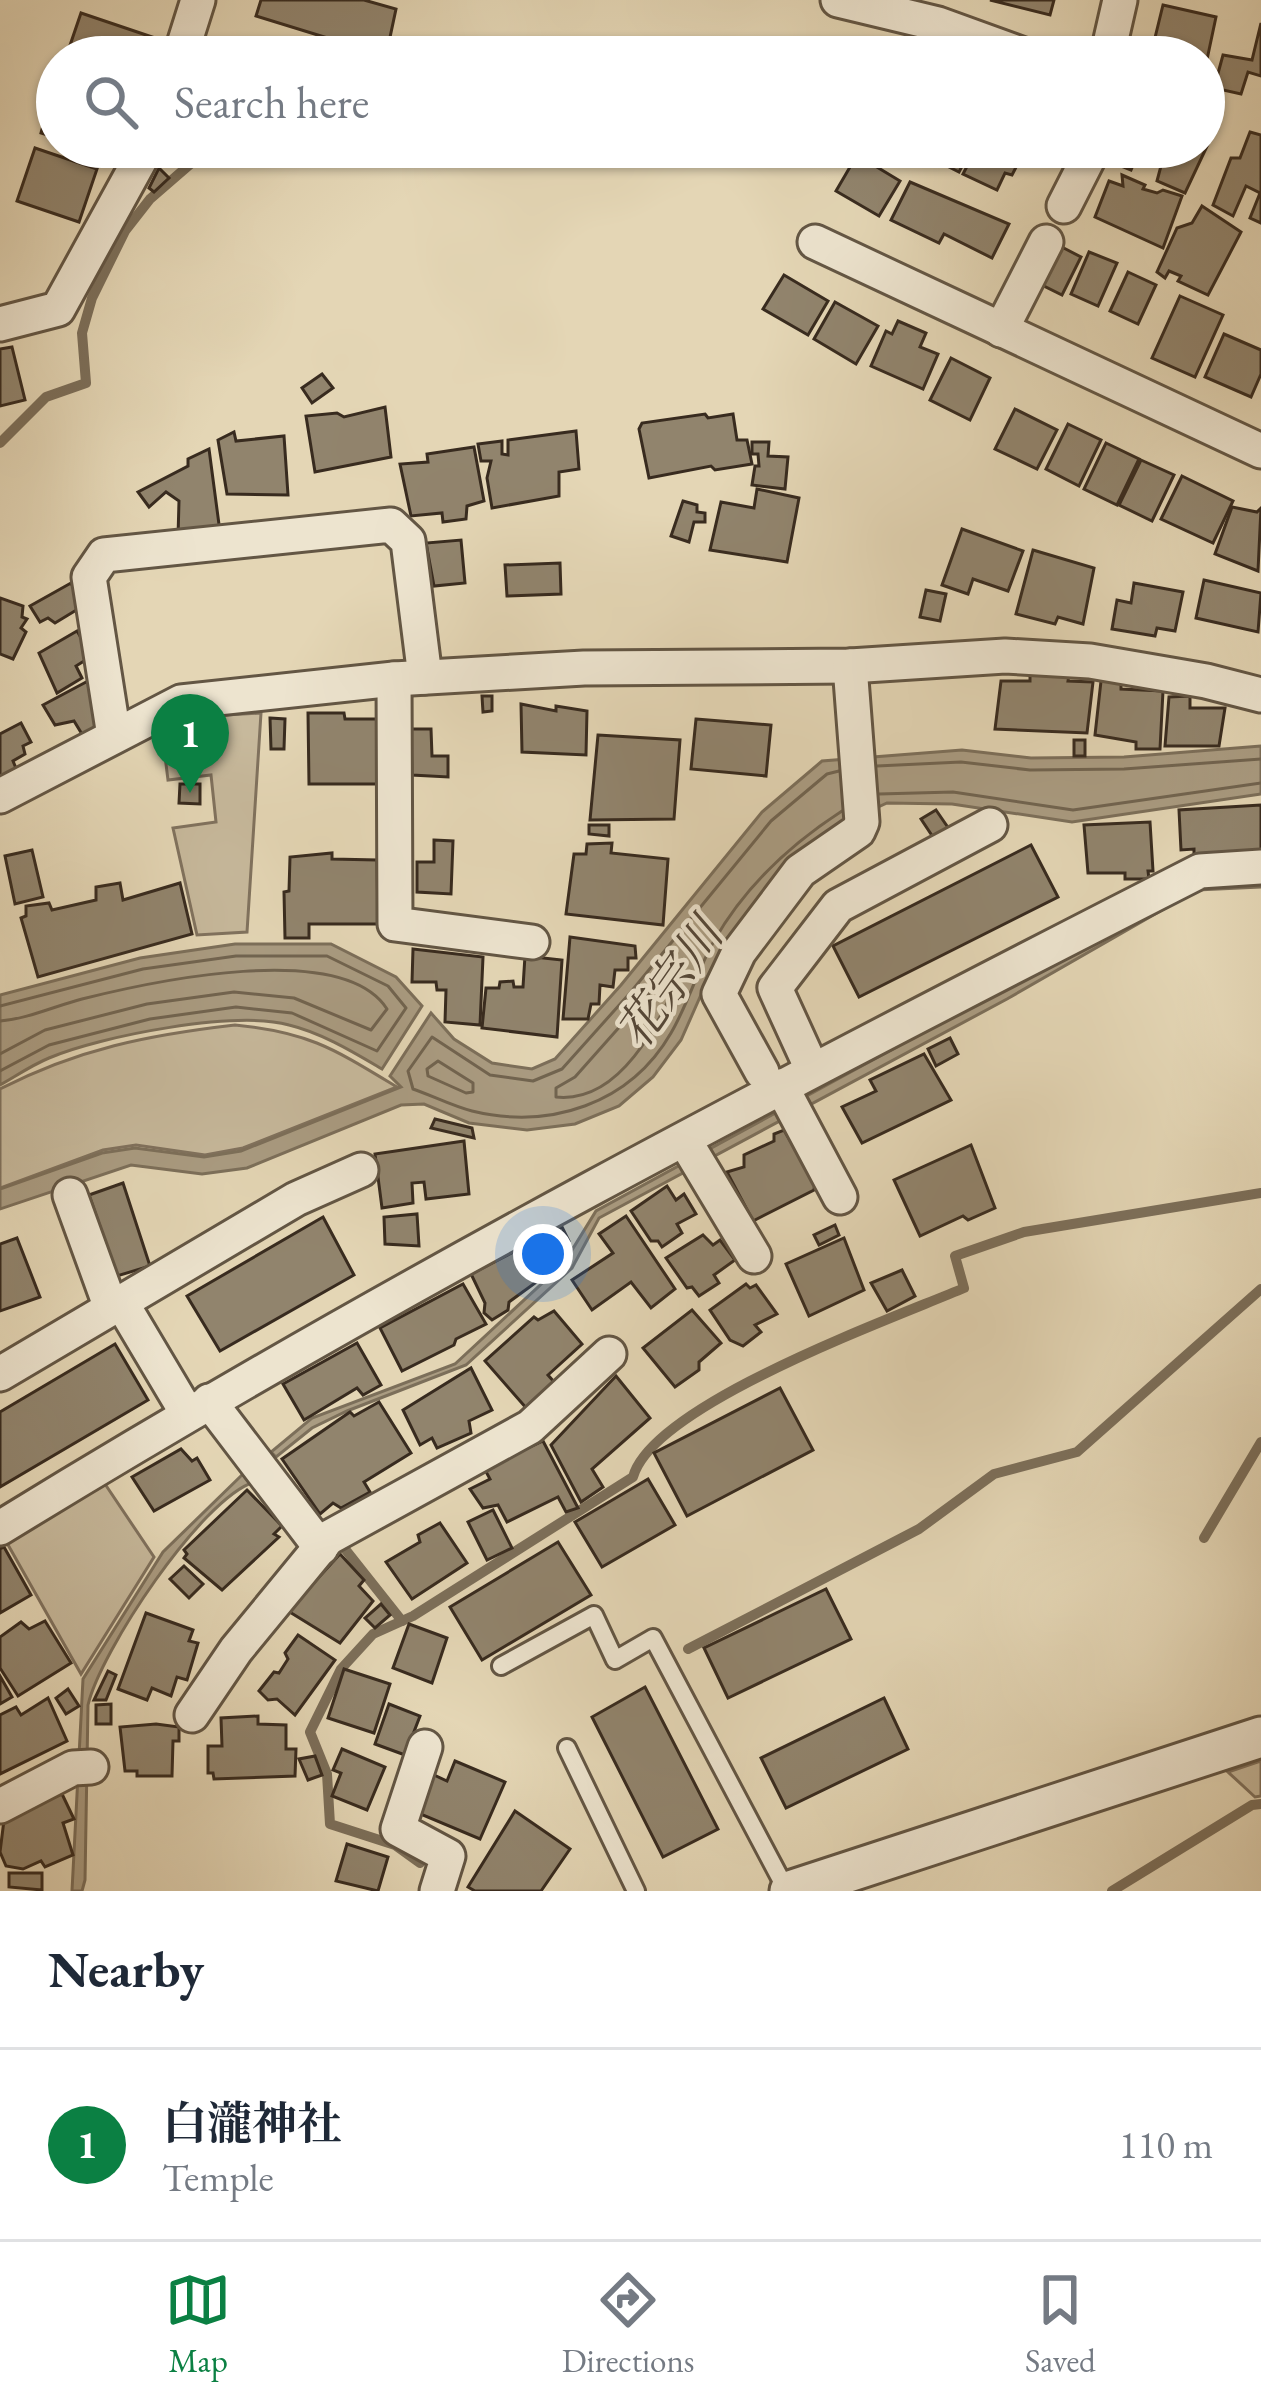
<!DOCTYPE html>
<html lang="en">
<head>
<meta charset="utf-8">
<style>
	:root { --surface:#fff; --page:#f2f2f3; --text:#1f2937; --muted:#747a83; --line:#e0e1e3; --accent:#0b8043 }
	body { margin:0; font-family:"EB Garamond","Noto Serif JP",serif; background:var(--page); color:var(--text) }
	.you { position:absolute; left:543px; top:1254px; width:42px; height:42px; margin:-30px; border:9px solid #fff; border-radius:50%; background:#1a73e8; box-shadow:0 0 0 18px #1a73e833 }
	.badge { display:grid; place-items:center; width:78px; height:78px; border-radius:50%; background:var(--accent); color:#fff; font-size:39px; font-weight:700 }
	.pin { position:absolute; translate:-50% -99px; filter:drop-shadow(0 3px 6px #0008) }
	.pin::after { content:''; position:absolute; top:63px; width:42px; height:36px; background:inherit; clip-path:polygon(0 0,100% 0,50% 100%) }
	.list { margin:0; padding:0; list-style:none }
	h2 { display:flex; justify-content:space-between; align-items:center; height:156px; margin:0; padding:0 48px; font-size:51px }
	h2 small { font-size:39px; font-weight:400; color:var(--muted) }
	.list li { display:grid; grid-template-columns:78px 1fr auto; gap:36px; align-items:center; box-sizing:border-box; height:192px; padding:0 48px; border-top:3px solid var(--line) }
	.list b { display:block; font-size:45px; white-space:nowrap }
	.list p { margin:0; font-size:39px; white-space:nowrap; color:var(--muted) }
	.list em { font-size:39px; font-style:normal; color:var(--muted) }
	.icon { flex:none; width:66px; height:66px; fill:none; stroke:currentColor; stroke-width:2; stroke-linecap:round; stroke-linejoin:round }
	.map { position:relative; flex:none; width:1261px; height:1891px; overflow:hidden }
	.search { position:absolute; background:var(--surface); box-shadow:0 3px 9px #0004; left:36px; right:36px; top:36px; height:132px; display:flex; align-items:center; gap:30px; box-sizing:border-box; padding:0 42px; border-radius:66px; color:var(--muted); font-size:45px }
	.sheet { height:348px; background:var(--surface) }
	nav { display:flex; justify-content:space-around; align-items:center; box-sizing:border-box; height:168px; border-top:3px solid var(--line); background:var(--surface); font-size:33px; color:var(--muted) }
	nav a { display:grid; justify-items:center; gap:6px }
	nav .on { color:var(--accent) }
	.map>svg:first-child { display:block }
	.green { fill:#c7b99c; stroke:#80725e; stroke-width:3 }
	.water { fill:#aa9c82; stroke:#7c6f5a; stroke-width:3 }
	.lines { fill:none; stroke-linecap:round; stroke-linejoin:round }
	.shore { stroke:#716450; stroke-width:3 }
	.stream { stroke:#7c6f5a; stroke-width:10 }
	.building { fill:#91846d; stroke:#382b1f; stroke-width:3 }
	.service-casing { stroke:#635644; stroke-width:22 }
	.minor-casing { stroke:#635644; stroke-width:39 }
	.tertiary-casing { stroke:#635644; stroke-width:45 }
	.service { stroke:#ede4cf; stroke-width:16 }
	.minor { stroke:#ede4cf; stroke-width:33 }
	.tertiary { stroke:#ede4cf; stroke-width:39 }
	.labels { text-anchor:middle; stroke-width:9; stroke-linejoin:round; paint-order:stroke }
	.water-label { font-size:48px; font-style:italic; fill:#544738; stroke:#ede4cf }
</style>
</head>
<body>
<div class="map">
<svg width="1261" height="1891" viewBox="0 0 1261 1891">
	<rect width="100%" height="100%" fill="#e4d6b5"/>
	<filter id="stains"><feTurbulence type="fractalNoise" baseFrequency=".00167" numOctaves="4"/><feColorMatrix values="0 0 0 0 .2 0 0 0 0 .09 0 0 0 0 .02 0 0 0 .5 -.17"/></filter>
	<radialGradient id="worn" r=".72"><stop offset=".6" stop-color="#630" stop-opacity="0"/><stop offset="1" stop-color="#630" stop-opacity=".3"/></radialGradient>
	<g class="green">
		<polygon points="261,713 247,932 197,935 173,828 216,822 211,775 168,780 162,732 190,717"/>
		<path d="M235,1025C309,1032 334,1049 397,1087L243,1148L205,1155L136,1145L103,1150L0,1188V1089C78,1049 148,1035 235,1025Z"/>
		<polygon points="105,1484 154,1557 81,1674 7,1543"/>
		<polygon points="1261,1761 1261,1796 1255,1797 1228,1772"/>
	</g>
	<g class="water">
		<polygon points="1261,746 1261,794 1072,822 952,804 887,803 846,822 704,988 681,1040 653,1077 619,1106 575,1124 527,1130 469,1123 424,1104 401,1105 247,1168 202,1174 131,1165 0,1209 0,1189 102,1153 135,1148 204,1157 241,1151 401,1087 390,1076 431,1013 454,1039 492,1063 532,1069 555,1059 621,985 762,812 822,761 962,750 1031,758 1124,757"/>
		<polygon points="1261,877 1261,887 1197,890 1007,999 599,1218 572,1268 466,1365 347,1411 312,1428 276,1457 271,1452 312,1418 455,1364 564,1263 596,1211 1197,883"/>
		<path d="M235,944H331L396,977L422,1006L382,1069C353,1052 322,1033 289,1025C236,1010 100,1036 49,1058C32,1065 16,1076 0,1085V995L140,958Z"/>
		<path d="M244,1473L254,1482C201,1499 100,1652 88,1705L85,1880L82,1891H72L83,1679L163,1552Z"/>
	</g>
	<g class="lines">
		<g class="shore">
			<polyline points="877,766 961,762 1030,770 1124,769 1261,759"/>
			<path d="M839,771L827,774L771,821L630,993L562,1069L533,1081L490,1075L432,1037L408,1071L413,1089C431,1095 452,1106 472,1111C550,1130 630,1104 671,1033C688,1004 697,971 714,941C744,888 791,844 842,811"/>
			<polyline points="879,794 953,792 1073,810 1261,783"/>
			<path d="M678,961L684,968C661,1017 623,1104 556,1097V1088L575,1077Z"/>
			<polyline points="0,1006 143,969 236,956 327,956 388,986 406,1008 377,1051 292,1013 236,1007 150,1019 49,1045 0,1071"/>
			<path d="M0,1021C27,1019 55,1006 82,999C150,982 342,939 387,1009L371,1030L294,998L234,992L147,1004L45,1030L0,1054"/>
			<polygon points="438,1061 473,1083 473,1092 466,1093 428,1076 427,1069"/>
		</g>
		<g class="stream">
			<polyline points="1036,48 1061,57"/>
			<polyline points="0,443 46,397 86,383 82,333 92,298 125,231 150,199 210,147"/>
			<polyline points="1204,1538 1261,1442"/>
			<polyline points="345,1549 402,1621"/>
			<polyline points="688,1649 919,1529 994,1474 1077,1452 1261,1289"/>
			<path d="M420,1863L395,1845L330,1824L327,1774L310,1732L341,1669L373,1634L413,1616L633,1477C653,1404 894,1318 964,1288L955,1256L1024,1232L1261,1193"/>
			<polyline points="1112,1891 1252,1805 1261,1804"/>
		</g>
	</g>
	<g class="building">
		<polygon points="261,0 364,0 396,9 386,56 256,16"/>
		<polygon points="990,0 1054,0 1050,15"/>
		<polygon points="1163,5 1216,17 1205,69 1204,57 1151,54"/>
		<polygon points="81,13 161,40 155,57 66,57"/>
		<polygon points="1261,23 1261,76 1248,72 1241,94 1214,88 1223,55 1252,60"/>
		<polygon points="55,81 57,82 57,138 41,133"/>
		<polygon points="1250,132 1261,135 1261,223 1250,218 1260,193 1246,186 1233,216 1213,205 1231,158 1240,158"/>
		<polygon points="1204,140 1209,142 1185,193 1157,181 1161,166 1136,158 1131,170 1106,160 1112,147 1204,147"/>
		<polygon points="951,147 969,153 959,172 941,163"/>
		<polygon points="977,147 1070,147 1060,166 1026,148 1012,175 1005,173 997,190 963,174"/>
		<polygon points="35,148 97,169 79,222 17,201"/>
		<polygon points="857,155 900,181 879,216 836,191"/>
		<polygon points="159,168 169,178 154,192 149,188"/>
		<polygon points="1122,175 1145,185 1143,189 1157,193 1163,190 1182,196 1163,248 1095,217 1109,181 1123,186"/>
		<polygon points="910,182 1009,224 992,258 944,234 939,243 891,220"/>
		<polygon points="1202,206 1241,232 1208,295 1178,281 1181,276 1169,271 1165,278 1157,272 1177,228 1192,223"/>
		<polygon points="1058,245 1081,257 1062,295 1038,283"/>
		<polygon points="1089,252 1117,263 1098,306 1071,294"/>
		<polygon points="1128,272 1156,285 1138,324 1110,311"/>
		<polygon points="784,275 828,301 808,335 763,309"/>
		<polygon points="1180,296 1223,315 1195,377 1152,358"/>
		<polygon points="835,302 878,326 856,364 814,339"/>
		<polygon points="898,321 926,333 920,347 938,354 923,389 871,366 886,331 892,334"/>
		<polygon points="1224,334 1261,350 1261,374 1251,397 1205,377"/>
		<polygon points="12,347 25,400 0,406 0,349"/>
		<polygon points="951,358 990,378 970,420 930,400"/>
		<polygon points="322,374 333,388 312,403 302,388"/>
		<polygon points="385,407 391,457 315,472 306,416 337,413 344,417"/>
		<polygon points="1015,409 1057,430 1037,469 995,449"/>
		<polygon points="705,414 708,418 733,414 737,440 747,440 752,464 715,470 711,466 649,478 639,429 642,423"/>
		<polygon points="1068,424 1101,440 1079,486 1046,469"/>
		<polygon points="576,431 579,469 559,472 559,496 492,508 487,478 491,461 481,461 478,444 502,441 502,454 508,455 508,440"/>
		<polygon points="234,432 236,441 284,436 288,495 227,494 218,440"/>
		<polygon points="752,442 769,442 768,456 788,457 785,489 752,485 755,466 759,466 758,454 752,454"/>
		<polygon points="1106,443 1139,459 1117,505 1084,489"/>
		<polygon points="474,447 484,501 467,506 466,519 443,522 442,513 411,516 400,464 428,462 427,454"/>
		<polygon points="209,449 220,532 178,537 179,501 166,492 149,507 138,492 188,466 188,459"/>
		<polygon points="1141,460 1174,475 1152,521 1119,505"/>
		<polygon points="1182,476 1233,501 1213,543 1161,519"/>
		<polygon points="757,489 799,498 787,562 710,550 721,502 754,508"/>
		<polygon points="683,501 697,505 697,512 705,513 705,522 694,522 689,542 671,536"/>
		<polygon points="1232,507 1257,512 1261,508 1258,571 1215,554"/>
		<polygon points="962,529 1023,551 1008,591 973,579 968,594 942,585"/>
		<polygon points="461,540 465,583 434,586 426,543"/>
		<polygon points="1033,550 1094,568 1083,624 1058,617 1055,624 1016,614"/>
		<polygon points="560,563 561,594 507,596 505,565"/>
		<polygon points="1204,580 1261,593 1258,632 1196,618"/>
		<polygon points="71,583 83,606 55,623 48,618 40,622 30,606"/>
		<polygon points="1134,583 1183,592 1175,631 1157,628 1155,636 1112,629 1117,600 1131,603"/>
		<polygon points="926,590 946,594 940,621 920,617"/>
		<polygon points="0,598 23,606 22,617 27,619 21,628 26,632 13,659 0,654"/>
		<polygon points="77,631 92,656 76,666 82,678 57,693 39,653"/>
		<polygon points="1030,672 1069,675 1068,681 1093,682 1087,733 995,729 1001,681 1030,681"/>
		<polygon points="88,681 100,705 103,726 85,739 74,721 55,725 43,705"/>
		<polygon points="1101,681 1121,681 1121,689 1163,691 1160,749 1136,749 1136,742 1095,735"/>
		<polygon points="482,696 492,696 492,711 483,712"/>
		<polygon points="1190,696 1190,708 1225,708 1219,746 1165,746 1169,697"/>
		<polygon points="521,704 556,711 556,706 587,711 586,755 522,752"/>
		<polygon points="308,713 344,713 345,719 377,719 377,784 309,784"/>
		<polygon points="270,718 285,719 284,749 271,749"/>
		<polygon points="696,719 771,725 766,776 691,769"/>
		<polygon points="21,723 31,742 23,746 25,754 13,761 18,773 0,782 0,734"/>
		<polygon points="411,729 431,729 432,756 448,756 448,777 412,775"/>
		<polygon points="598,735 680,740 674,819 590,820"/>
		<rect x="1074" y="740" width="11" height="16"/>
		<polygon points="180,784 200,784 200,804 179,803"/>
		<polygon points="1261,805 1261,853 1194,857 1194,849 1181,850 1179,810"/>
		<polygon points="936,810 949,829 933,837 921,819"/>
		<polygon points="1150,822 1153,871 1148,871 1149,879 1125,879 1125,873 1088,873 1084,825"/>
		<polygon points="589,825 609,825 609,836 589,834"/>
		<polygon points="434,840 453,841 451,894 417,892 417,862 434,862"/>
		<polygon points="612,843 611,853 668,859 663,925 566,914 574,854 586,854 587,844"/>
		<polygon points="1031,845 1058,897 859,997 833,946"/>
		<polygon points="32,850 43,897 15,904 5,856"/>
		<polygon points="332,853 332,859 377,860 378,924 309,924 309,938 285,938 284,892 289,891 290,857"/>
		<polygon points="120,883 123,900 180,883 192,934 38,977 21,918 26,916 26,906 49,903 52,910 96,900 96,887"/>
		<polygon points="570,937 635,946 636,958 628,958 628,970 615,970 613,987 600,985 599,1004 591,1004 588,1019 563,1019"/>
		<polygon points="413,949 483,957 480,1025 445,1022 446,990 437,990 436,982 412,982"/>
		<polygon points="525,956 562,960 557,1037 482,1028 486,988 499,988 500,982 513,981 514,987 523,987"/>
		<polygon points="950,1038 958,1054 936,1066 928,1049"/>
		<polygon points="924,1054 951,1100 862,1143 842,1107 876,1091 870,1080"/>
		<polygon points="435,1119 472,1128 474,1138 431,1128"/>
		<polygon points="784,1130 791,1142 796,1142 815,1182 814,1190 753,1221 727,1172 744,1167 744,1155 774,1141 774,1134"/>
		<polygon points="464,1141 469,1194 426,1199 424,1182 412,1183 413,1203 382,1208 375,1154"/>
		<polygon points="971,1145 995,1208 968,1220 963,1216 920,1236 894,1180"/>
		<polygon points="123,1183 150,1266 117,1276 89,1195"/>
		<polygon points="667,1186 676,1200 684,1194 696,1214 677,1224 682,1233 662,1247 658,1241 651,1241 631,1211"/>
		<polygon points="417,1214 419,1246 385,1244 384,1217"/>
		<polygon points="626,1216 675,1289 651,1308 631,1282 592,1310 572,1280 613,1253 599,1234"/>
		<polygon points="323,1217 354,1275 220,1351 187,1296"/>
		<polygon points="835,1225 839,1235 819,1245 814,1235"/>
		<polygon points="562,1227 569,1241 564,1245 565,1252 555,1258 553,1270 509,1302 508,1310 492,1320 484,1313 485,1303 471,1274"/>
		<polygon points="703,1235 713,1245 720,1240 735,1260 714,1275 719,1283 699,1296 692,1287 687,1288 666,1258"/>
		<polygon points="17,1238 40,1297 0,1311 0,1244"/>
		<polygon points="844,1238 864,1290 809,1316 786,1264"/>
		<polygon points="902,1270 915,1296 887,1311 871,1283"/>
		<polygon points="463,1284 486,1324 456,1339 454,1345 402,1371 380,1328"/>
		<polygon points="746,1284 750,1288 756,1285 777,1314 755,1325 761,1332 743,1346 730,1340 710,1310"/>
		<polygon points="692,1310 721,1343 699,1362 699,1370 675,1387 643,1348"/>
		<polygon points="554,1311 582,1344 548,1375 555,1383 528,1410 485,1361 534,1317 538,1320"/>
		<polygon points="357,1343 381,1385 363,1395 357,1388 304,1420 283,1384"/>
		<polygon points="115,1344 148,1400 0,1487 0,1412"/>
		<polygon points="471,1368 492,1410 469,1421 471,1433 437,1448 432,1438 420,1445 403,1410"/>
		<polygon points="616,1376 650,1418 592,1469 603,1487 581,1502 551,1445"/>
		<polygon points="780,1388 813,1450 687,1516 654,1453"/>
		<polygon points="379,1402 411,1453 364,1482 370,1492 341,1508 333,1503 320,1514 282,1459 350,1412 354,1416"/>
		<polygon points="543,1441 578,1508 566,1512 558,1497 507,1522 498,1505 483,1508 470,1489 490,1479 484,1468"/>
		<polygon points="181,1449 192,1461 197,1458 210,1480 154,1511 132,1477"/>
		<polygon points="648,1479 675,1525 602,1567 575,1522"/>
		<polygon points="247,1490 282,1526 274,1534 279,1537 222,1590 184,1558 187,1554 184,1550"/>
		<polygon points="493,1510 512,1548 487,1560 468,1522"/>
		<polygon points="440,1523 467,1563 412,1599 386,1562 420,1542 418,1535"/>
		<polygon points="558,1542 591,1595 482,1660 450,1607"/>
		<polygon points="4,1547 31,1595 0,1613 0,1549"/>
		<polygon points="340,1554 364,1580 359,1586 373,1601 340,1643 288,1611"/>
		<polygon points="184,1566 203,1584 189,1598 170,1579"/>
		<polygon points="826,1589 851,1639 728,1698 704,1648"/>
		<polygon points="381,1604 390,1615 375,1628 365,1618"/>
		<polygon points="146,1613 193,1630 189,1641 198,1643 187,1680 177,1677 171,1696 152,1688 147,1700 118,1689"/>
		<polygon points="45,1621 71,1663 18,1696 0,1668 0,1637 21,1622 29,1629"/>
		<polygon points="409,1624 447,1638 432,1683 393,1668"/>
		<polygon points="298,1635 335,1660 295,1715 277,1699 268,1700 259,1691 274,1672 279,1673 288,1659 285,1653"/>
		<polygon points="344,1669 390,1684 374,1733 328,1718"/>
		<polygon points="108,1671 116,1675 106,1700 94,1700"/>
		<polygon points="0,1676 12,1697 0,1704"/>
		<polygon points="645,1687 718,1829 663,1857 592,1717"/>
		<polygon points="68,1689 79,1706 66,1714 56,1698"/>
		<polygon points="48,1698 67,1741 0,1774 0,1715 16,1707 21,1715"/>
		<polygon points="884,1698 908,1749 786,1808 761,1758"/>
		<polygon points="111,1704 111,1724 96,1724 96,1705"/>
		<polygon points="389,1704 420,1716 405,1755 375,1744"/>
		<polygon points="258,1716 258,1724 286,1725 286,1749 296,1749 295,1776 214,1779 213,1773 208,1773 208,1746 222,1746 221,1718"/>
		<polygon points="156,1724 179,1727 179,1741 173,1741 172,1776 137,1776 137,1771 125,1771 120,1727"/>
		<polygon points="342,1749 385,1767 367,1810 332,1796 341,1773 333,1770"/>
		<polygon points="315,1756 322,1775 308,1780 299,1759"/>
		<polygon points="455,1761 505,1782 480,1839 418,1813 434,1775 447,1781"/>
		<polygon points="62,1794 74,1819 63,1823 73,1855 45,1867 41,1861 23,1869 6,1866 0,1852 4,1820"/>
		<polygon points="515,1811 570,1849 541,1891 475,1891 468,1887"/>
		<polygon points="347,1844 388,1857 378,1891 336,1881"/>
		<polygon points="9,1873 42,1873 42,1890 9,1887"/>
	</g>
	<g class="lines">
		<defs>
			<g id="service">
				<polyline points="501,1666 594,1615 615,1660 653,1638 787,1891"/>
				<polyline points="567,1748 636,1891"/>
			</g>
			<g id="minor">
				<polyline points="838,0 938,24 1029,57"/>
				<polyline points="180,57 198,0"/>
				<polyline points="1107,57 1120,0"/>
				<polyline points="1064,206 1094,147"/>
				<polyline points="815,242 1261,451"/>
				<polyline points="0,324 58,309 147,147"/>
				<polyline points="1001,330 1046,242"/>
				<polyline points="394,679 395,924 532,942"/>
				<polyline points="114,736 89,577 104,555 391,525 408,541 425,677"/>
				<polyline points="0,796 181,702 394,679 584,668 850,666 1005,656 1090,661 1206,681 1261,695"/>
				<polyline points="812,1069 775,988 838,906 990,825"/>
				<polyline points="762,1072 719,994 739,952 800,871 858,831 862,822 850,666"/>
				<polyline points="781,1086 840,1197"/>
				<polyline points="685,1141 754,1256"/>
				<polyline points="70,1195 111,1308"/>
				<polyline points="121,1302 187,1413"/>
				<polyline points="0,1374 296,1199 361,1170"/>
				<polyline points="209,1401 321,1548"/>
				<path d="M0,1528C388,1289 794,1078 1200,871L1261,867"/>
				<polyline points="192,1715 236,1650 328,1538 530,1427 609,1354"/>
				<polyline points="425,1747 398,1829 448,1856 437,1891"/>
				<polyline points="0,1806 73,1768 91,1767"/>
			</g>
			<polyline id="tertiary" points="790,1891 1261,1737"/>
		</defs>
		<use href="#service" class="service-casing"/>
		<use href="#minor" class="minor-casing"/>
		<use href="#tertiary" class="tertiary-casing"/>
		<use href="#service" class="service"/>
		<use href="#minor" class="minor"/>
		<use href="#tertiary" class="tertiary"/>
	</g>
	<g class="labels">
		<g class="water-label">
			<text transform="translate(669 983) rotate(-55)" y="17">花宗川</text>
		</g>
	</g>
	<rect width="100%" height="100%" filter="url(#stains)"/>
	<rect width="100%" height="100%" fill="url(#worn)"/>
</svg>
<div class="you"></div>
<div class="pin badge" style="left:190px;top:793px">1</div>
<div class="search"><svg class="icon" aria-label="search" viewBox="0 0 24 24"><circle cx="10" cy="10" r="6"/><path d="M15 15l6 6"/></svg>Search here</div>
</div>
<section class="sheet">
<h2>Nearby<small></small></h2>
<ul class="list">
<li><span class="badge">1</span><div><b>白瀧神社</b><p>Temple</p></div><em>110 m</em></li>
</ul>
</section>
<nav>
<a class="on"><svg class="icon" aria-label="map" viewBox="0 0 24 24"><path d="M3 6l6-2 6 2 6-2v14l-6 2-6-2-6 2zM9 4v14M15 6v14"/></svg>Map</a>
<a><svg class="icon" aria-label="directions" viewBox="0 0 24 24"><path d="M12 3l9 9-9 9-9-9zM9 14v-3h6M13 9l2 2-2 2"/></svg>Directions</a>
<a><svg class="icon" aria-label="saved" viewBox="0 0 24 24"><path d="M7 4h10v16l-5-4-5 4z"/></svg>Saved</a>
</nav>
</body>
</html>
